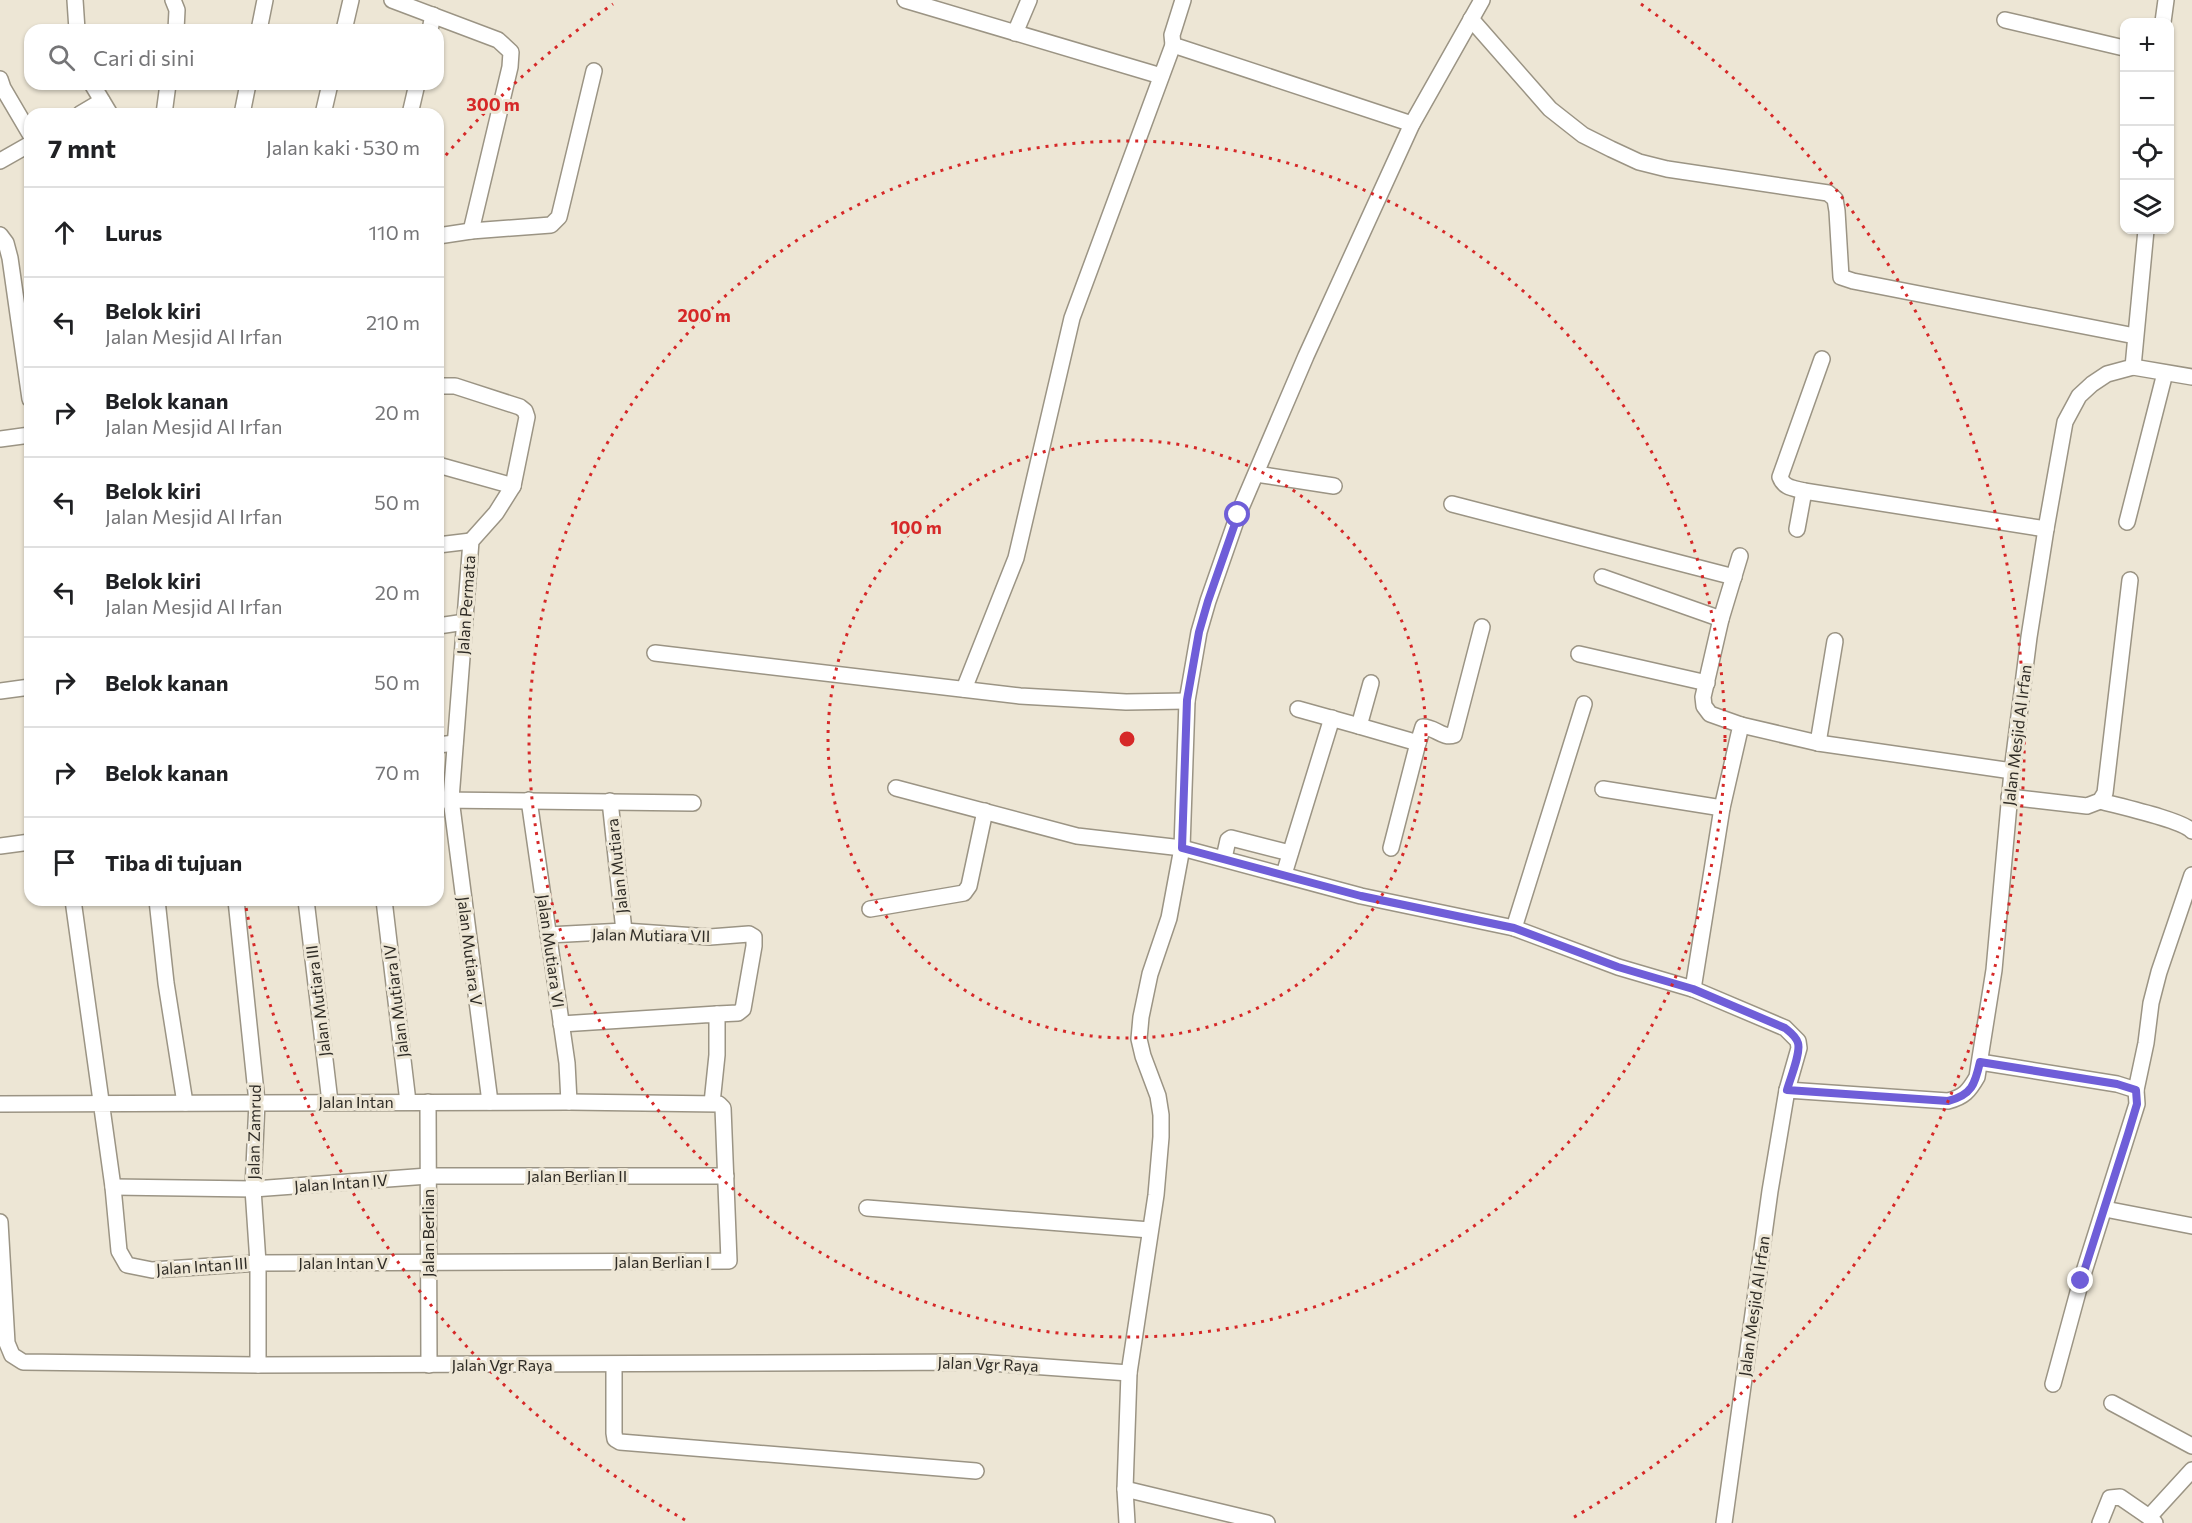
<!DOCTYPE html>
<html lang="id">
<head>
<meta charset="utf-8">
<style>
	:root { --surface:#fff; --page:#f2f2f2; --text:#202124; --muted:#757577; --line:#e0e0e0 }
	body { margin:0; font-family:Commissioner,sans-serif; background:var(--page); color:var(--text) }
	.controls { position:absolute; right:18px; top:18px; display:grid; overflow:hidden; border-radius:12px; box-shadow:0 2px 4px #0004 }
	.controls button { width:54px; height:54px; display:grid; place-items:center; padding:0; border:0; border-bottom:2px solid var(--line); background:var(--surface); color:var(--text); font:30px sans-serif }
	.stop { position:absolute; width:18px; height:18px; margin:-14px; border:4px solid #6f5ed8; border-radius:50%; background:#fff }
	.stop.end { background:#6f5ed8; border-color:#fff; box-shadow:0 2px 6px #0008 }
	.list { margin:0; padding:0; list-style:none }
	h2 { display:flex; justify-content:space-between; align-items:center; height:78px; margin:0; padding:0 24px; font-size:26px }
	h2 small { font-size:20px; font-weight:400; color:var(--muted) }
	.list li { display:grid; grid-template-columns:39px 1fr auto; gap:18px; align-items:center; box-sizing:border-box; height:90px; padding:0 24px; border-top:2px solid var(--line) }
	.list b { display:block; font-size:22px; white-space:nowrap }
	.list p { margin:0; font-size:20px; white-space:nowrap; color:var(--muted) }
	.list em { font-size:20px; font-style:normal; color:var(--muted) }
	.icon { flex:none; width:33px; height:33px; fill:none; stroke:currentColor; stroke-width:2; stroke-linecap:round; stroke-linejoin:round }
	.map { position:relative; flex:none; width:2192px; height:1523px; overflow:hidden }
	.search { position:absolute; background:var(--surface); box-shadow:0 2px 4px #0004; left:24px; top:24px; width:420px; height:66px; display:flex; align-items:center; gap:15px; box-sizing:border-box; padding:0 21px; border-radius:18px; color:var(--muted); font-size:22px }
	.panel { position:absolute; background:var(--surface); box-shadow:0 2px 4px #0004; left:24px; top:108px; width:420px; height:798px; border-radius:18px }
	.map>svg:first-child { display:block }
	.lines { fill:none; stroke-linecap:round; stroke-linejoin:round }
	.street-casing { stroke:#9b9484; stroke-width:18 }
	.street { stroke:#fff; stroke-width:15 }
	.route { stroke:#6f5ed8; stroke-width:8 }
	.ring { fill:none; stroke:#d62828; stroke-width:3; stroke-dasharray:3 6 }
	.labels { text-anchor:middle; stroke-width:6; stroke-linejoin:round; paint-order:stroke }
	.street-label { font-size:16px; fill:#2f2c26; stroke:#ede6d5 }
	.centre { fill:#d62828; stroke:#ede6d5; stroke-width:3 }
	.ring-label { font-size:18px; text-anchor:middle; font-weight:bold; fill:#d62828; stroke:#ede6d5; stroke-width:6; stroke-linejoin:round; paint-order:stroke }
</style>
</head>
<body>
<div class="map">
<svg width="2192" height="1523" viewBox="0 0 2192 1523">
	<rect width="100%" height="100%" fill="#ede6d5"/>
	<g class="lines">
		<defs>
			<g id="street">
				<polyline points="75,0 77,30"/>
				<polyline points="173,0 177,10 176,30"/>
				<polyline points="392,0 498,40 511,52 510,67 471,231"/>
				<polyline points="905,0 1161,76"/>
				<polyline points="1183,0 1172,35 1173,45 1412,124"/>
				<polyline points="1471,19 1550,109 1583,135 1611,149 1639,162 1667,169 1828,193 1835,199 1837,211 1841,277 1853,281 2135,336"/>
				<polyline points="2005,20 2124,48"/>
				<polyline points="2163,22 2166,0"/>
				<polyline points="259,30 265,0"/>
				<polyline points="344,30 351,0"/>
				<polyline points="430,30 433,15"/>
				<polyline points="1015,33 1029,0"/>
				<polyline points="0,79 3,88 30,134"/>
				<polyline points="92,84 110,114"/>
				<polyline points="80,114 102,101"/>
				<polyline points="164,114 168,84"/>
				<polyline points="242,114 248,84"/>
				<polyline points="323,114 330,84"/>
				<polyline points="410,114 417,84"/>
				<polyline points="0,161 30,144"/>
				<polyline points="0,235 6,243 10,258 30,399"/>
				<polyline points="438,236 471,231 551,225 559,217 594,71"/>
				<polyline points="2133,367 2192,377"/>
				<polyline points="438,386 455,386 520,407 525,411 527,417 513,486 496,513 471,541 451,799 490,1102"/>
				<polyline points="0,439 30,435"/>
				<polyline points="438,465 513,486"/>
				<polyline points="1256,474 1334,486"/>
				<path d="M1804,491C1793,488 1784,488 1780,477L1822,359"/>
				<polyline points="1452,504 1734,577"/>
				<polyline points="2127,522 2165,373"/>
				<polyline points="1797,529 1804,491 2046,529"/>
				<polyline points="438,545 471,541"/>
				<polyline points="1602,577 1721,619"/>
				<polyline points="438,626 465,622"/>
				<polyline points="655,653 1020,696 1126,702 1187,701"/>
				<polyline points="1579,654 1707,683"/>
				<polyline points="964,689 1016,558 1072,318 1173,45"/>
				<polyline points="0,691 30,687"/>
				<polyline points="1298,709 1359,726 1371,683"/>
				<polyline points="1741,725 1818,743 2012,771"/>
				<polyline points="1359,726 1418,743 1391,848"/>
				<path d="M1418,743L1423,727C1435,727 1443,739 1454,735L1482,627"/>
				<polyline points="1818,743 1835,641"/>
				<polyline points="438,745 455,743"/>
				<polyline points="896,788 1077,836 1182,848 1361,896 1514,928 1618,967 1693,989 1785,1028 1798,1041 1799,1048 1787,1090"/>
				<polyline points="1603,789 1722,808"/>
				<polyline points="2009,797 2087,806 2100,801 2105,793 2130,580"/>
				<polyline points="438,800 693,803"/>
				<polyline points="529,800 567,1063 569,1102"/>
				<polyline points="610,801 624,931"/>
				<path d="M2100,801C2118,806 2182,820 2192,831"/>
				<polyline points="0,846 30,842"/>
				<polyline points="1224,858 1228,840 1231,838 1290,853"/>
				<polyline points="1284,874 1332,718"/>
				<polyline points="157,900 166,983 185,1103"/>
				<polyline points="236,900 257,1102 253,1189 258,1263 258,1365"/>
				<polyline points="306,900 330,1102"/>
				<polyline points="384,900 408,1102"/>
				<polyline points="870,909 964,893 969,886 985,811"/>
				<polyline points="1514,928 1584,704"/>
				<polyline points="548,935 624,931 710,937 749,934 754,937 754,946 743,1009 738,1013 717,1014"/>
				<polyline points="1693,989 1722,808 1741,725 1710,714 1704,706 1703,697 1721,619 1740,556"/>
				<polyline points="561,1024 717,1014 717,1055 712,1103"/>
				<polyline points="1980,1062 2117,1084 2136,1090 2137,1104 2081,1281 2053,1384"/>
				<polyline points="2136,1090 2146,1043 2151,1003 2159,972 2192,875"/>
				<polyline points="428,1102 429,1365"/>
				<polyline points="0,1104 569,1102 719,1104 723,1108 729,1261 258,1263 152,1270 127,1265 119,1251 113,1187 73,900"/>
				<polyline points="113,1187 253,1189 428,1176 726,1176"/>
				<polyline points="867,1208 1150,1230"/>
				<polyline points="2105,1209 2192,1226"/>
				<polyline points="0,1222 7,1343 12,1355 23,1362 258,1365 976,1362 1129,1373"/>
				<polyline points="614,1365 614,1433 615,1439 620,1442 976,1471"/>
				<polyline points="2112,1403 2192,1446"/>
				<polyline points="1125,1489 1267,1523"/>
				<polyline points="2149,1517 2192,1470"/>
				<polyline points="1127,1523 1125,1489 1129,1373 1156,1195 1161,1137 1161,1115 1158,1096 1143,1056 1139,1039 1141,1017 1150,974 1169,918 1182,848 1187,701 1199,632 1208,601 1238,515 1306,356 1412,124 1482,0"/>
				<path d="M1724,1523L1770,1191L1787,1090L1948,1101C1964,1097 1969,1091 1977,1077L1994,970L2012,771L2029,637L2046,529L2065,422L2079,396L2092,384L2107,374L2133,367L2146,230"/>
				<polyline points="2100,1523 2110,1498 2120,1497 2149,1517 2155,1523"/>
			</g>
		</defs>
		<use href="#street" class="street-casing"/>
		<use href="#street" class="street"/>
	</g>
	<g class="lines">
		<path class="route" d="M1238,515L1208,601L1199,632L1187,700L1182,848L1361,896L1514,928L1618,967L1693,989L1785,1028C1790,1032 1796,1036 1798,1043C1801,1053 1790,1079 1787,1090L1948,1101C1972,1095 1975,1084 1980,1062L2117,1084L2136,1090L2137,1104L2128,1134L2081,1281"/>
	</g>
	<g class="ring">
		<circle cx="1127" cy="739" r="299"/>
		<circle cx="1127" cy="739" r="598"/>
		<path d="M685 1520A897 897 0 0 1 245 902M440 162A897 897 0 0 1 613 4M1641 4A897 897 0 0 1 1569 1520"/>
	</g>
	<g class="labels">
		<g class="street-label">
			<text transform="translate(466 605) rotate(-86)" y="6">Jalan Permata</text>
			<text transform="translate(2017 735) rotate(-83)" y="6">Jalan Mesjid Al Irfan</text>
			<text transform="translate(617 866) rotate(-96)" y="6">Jalan Mutiara</text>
			<text transform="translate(651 935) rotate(1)" y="6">Jalan Mutiara VII</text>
			<text transform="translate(470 951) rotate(83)" y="6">Jalan Mutiara V</text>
			<text transform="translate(551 951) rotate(82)" y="6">Jalan Mutiara VI</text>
			<text transform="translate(318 1001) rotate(-97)" y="6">Jalan Mutiara III</text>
			<text transform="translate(396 1001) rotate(-97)" y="6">Jalan Mutiara IV</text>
			<text x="356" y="1108">Jalan Intan</text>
			<text transform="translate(254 1132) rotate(-89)" y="6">Jalan Zamrud</text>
			<text x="577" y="1182">Jalan Berlian II</text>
			<text transform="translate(341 1183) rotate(-4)" y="6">Jalan Intan IV</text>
			<text transform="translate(428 1233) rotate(-90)" y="6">Jalan Berlian</text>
			<text x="662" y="1268">Jalan Berlian I</text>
			<text x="343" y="1269">Jalan Intan V</text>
			<text transform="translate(202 1266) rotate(-4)" y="6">Jalan Intan III</text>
			<text transform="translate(1754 1306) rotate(-82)" y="6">Jalan Mesjid Al Irfan</text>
			<text transform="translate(988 1364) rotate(2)" y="6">Jalan Vgr Raya</text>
			<text x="502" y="1371">Jalan Vgr Raya</text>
		</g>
	</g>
	<circle cx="1127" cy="739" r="9" class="centre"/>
	<g class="ring-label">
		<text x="493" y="111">300 m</text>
		<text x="704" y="322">200 m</text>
		<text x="916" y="534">100 m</text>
	</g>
</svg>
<div class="controls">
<button>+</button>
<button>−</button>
<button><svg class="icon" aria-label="locate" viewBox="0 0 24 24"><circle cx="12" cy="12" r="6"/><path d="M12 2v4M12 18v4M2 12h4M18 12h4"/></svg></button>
<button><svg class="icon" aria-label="layers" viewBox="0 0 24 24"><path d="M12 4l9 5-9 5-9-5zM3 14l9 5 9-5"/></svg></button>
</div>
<div class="stop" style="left:1238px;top:515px"></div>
<div class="stop end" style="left:2081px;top:1281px"></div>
<div class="search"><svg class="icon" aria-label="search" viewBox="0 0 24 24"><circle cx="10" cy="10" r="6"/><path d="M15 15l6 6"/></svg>Cari di sini</div>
<section class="panel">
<h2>7 mnt<small>Jalan kaki · 530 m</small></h2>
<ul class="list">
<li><svg class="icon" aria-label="ahead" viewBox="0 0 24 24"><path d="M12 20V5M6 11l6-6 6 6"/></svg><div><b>Lurus</b></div><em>110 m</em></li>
<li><svg class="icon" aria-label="left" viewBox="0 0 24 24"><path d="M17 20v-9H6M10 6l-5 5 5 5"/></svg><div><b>Belok kiri</b><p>Jalan Mesjid Al Irfan</p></div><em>210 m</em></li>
<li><svg class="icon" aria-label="right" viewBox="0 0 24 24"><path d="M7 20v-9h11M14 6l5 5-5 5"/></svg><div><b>Belok kanan</b><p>Jalan Mesjid Al Irfan</p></div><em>20 m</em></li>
<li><svg class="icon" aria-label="left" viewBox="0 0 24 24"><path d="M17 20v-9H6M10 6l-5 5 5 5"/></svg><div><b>Belok kiri</b><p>Jalan Mesjid Al Irfan</p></div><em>50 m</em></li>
<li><svg class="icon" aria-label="left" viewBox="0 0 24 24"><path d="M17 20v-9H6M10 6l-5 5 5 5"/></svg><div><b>Belok kiri</b><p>Jalan Mesjid Al Irfan</p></div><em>20 m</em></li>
<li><svg class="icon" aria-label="right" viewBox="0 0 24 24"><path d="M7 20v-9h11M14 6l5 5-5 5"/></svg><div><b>Belok kanan</b></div><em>50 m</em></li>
<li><svg class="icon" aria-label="right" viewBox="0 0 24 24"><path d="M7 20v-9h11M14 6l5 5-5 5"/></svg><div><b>Belok kanan</b></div><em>70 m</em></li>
<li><svg class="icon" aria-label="arrive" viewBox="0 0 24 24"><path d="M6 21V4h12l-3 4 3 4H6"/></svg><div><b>Tiba di tujuan</b></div></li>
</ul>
</section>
</div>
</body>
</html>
